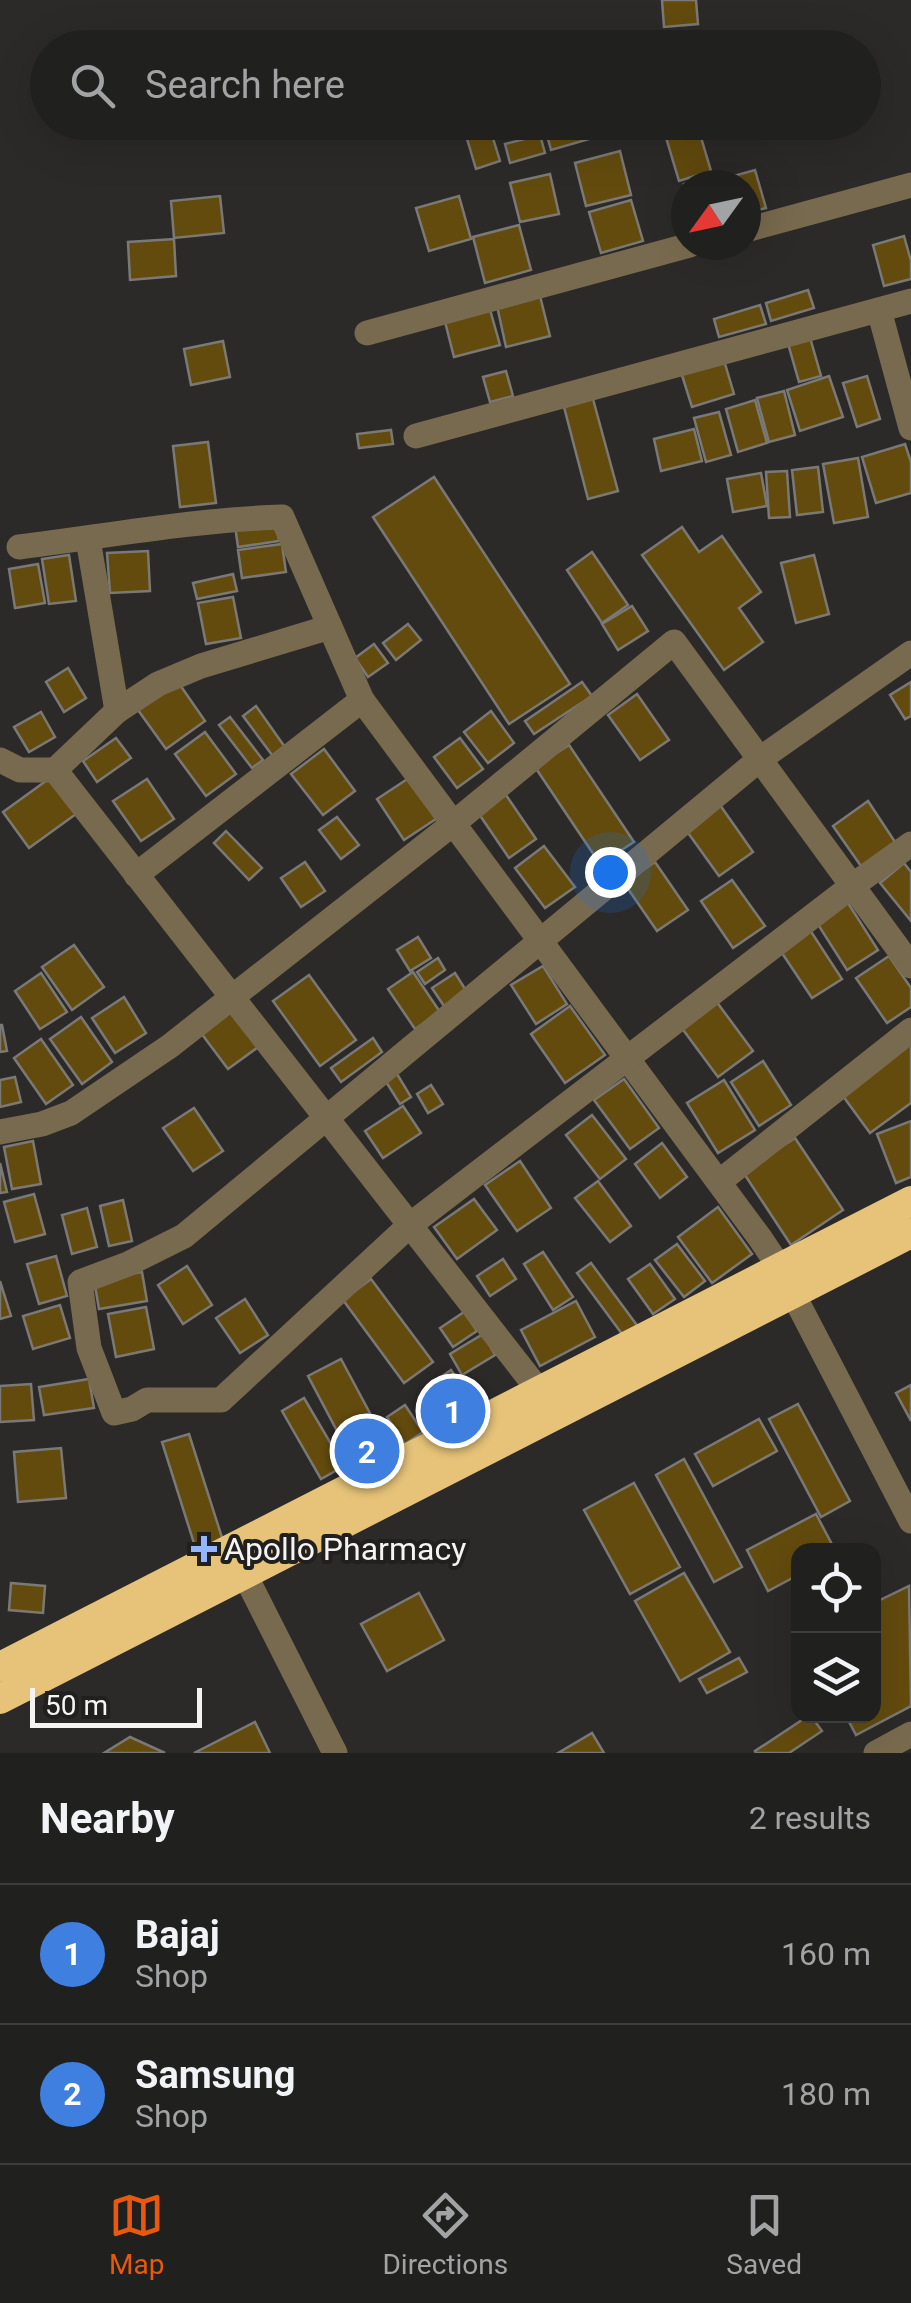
<!DOCTYPE html>
<html lang="en">
<head>
<meta charset="utf-8">
<style>
	:root { --surface:#20201e; --page:#2d2d2b; --text:#f1f3f6; --muted:#a2a3a4; --line:#3d3e3c; --accent:#ea580c }
	body { margin:0; font-family:Roboto,sans-serif; background:var(--page); color:var(--text) }
	.controls { position:absolute; right:30px; bottom:30px; display:grid; overflow:hidden; border-radius:20px; box-shadow:0 10px 40px #0002 }
	.controls button { width:90px; height:90px; display:grid; place-items:center; padding:0; border:0; border-bottom:2px solid var(--line); background:var(--surface); color:var(--text); font:50px sans-serif }
	.compass { position:absolute; left:671px; top:170px; width:90px; height:90px; border-radius:50%; background:var(--surface); box-shadow:0 10px 40px #0002; rotate:237deg }
	.scale { position:absolute; left:30px; bottom:25px; width:172px; box-sizing:border-box; padding-left:10px; border:5px solid #f5f4f2; border-top:0; font-size:28px; line-height:35px; white-space:nowrap; color:#f5f4f2; -webkit-text-stroke:8px #21201e; paint-order:stroke }
	.you { position:absolute; left:610px; top:872px; width:35px; height:35px; margin:-25px; border:8px solid #fff; border-radius:50%; background:#1a73e8; box-shadow:0 0 0 15px #1a73e833 }
	.badge { display:grid; place-items:center; width:65px; height:65px; border-radius:50%; background:var(--accent); color:#fff; font-size:32px; font-weight:700 }
	.pin { position:absolute; translate:-50% -50%; border:5px solid #fff; box-shadow:0 2px 10px #0006 }
	.list { margin:0; padding:0; list-style:none }
	h2 { display:flex; justify-content:space-between; align-items:center; height:130px; margin:0; padding:0 40px; font-size:42px }
	h2 small { font-size:32px; font-weight:400; color:var(--muted) }
	.list li { display:grid; grid-template-columns:65px 1fr auto; gap:30px; align-items:center; box-sizing:border-box; height:140px; padding:0 40px; border-top:2px solid var(--line) }
	.list b { display:block; font-size:38px; white-space:nowrap }
	.list p { margin:0; font-size:32px; white-space:nowrap; color:var(--muted) }
	.list em { font-size:32px; font-style:normal; color:var(--muted) }
	.icon { flex:none; width:55px; height:55px; fill:none; stroke:currentColor; stroke-width:2; stroke-linecap:round; stroke-linejoin:round }
	.map { position:relative; flex:none; width:911px; height:1753px; overflow:hidden }
	.search { position:absolute; background:var(--surface); box-shadow:0 10px 40px #0002; left:30px; right:30px; top:30px; height:110px; display:flex; align-items:center; gap:25px; box-sizing:border-box; padding:0 35px; border-radius:55px; color:var(--muted); font-size:38px }
	.sheet { height:410px; background:var(--surface) }
	nav { display:flex; justify-content:space-around; align-items:center; box-sizing:border-box; height:140px; border-top:2px solid var(--line); background:var(--surface); font-size:28px; color:var(--muted) }
	nav a { display:grid; justify-items:center; gap:5px }
	nav .on { color:var(--accent) }
	.map>svg:first-child { display:block }
	.building { fill:#634b0e; stroke:#7a7976; stroke-width:2.5 }
	.lines { fill:none; stroke-linecap:round; stroke-linejoin:round }
	.minor { stroke:#786a4e; stroke-width:25 }
	.highway { stroke:#e6c379; stroke-width:30 }
	.poi-dot { fill:#95b6fd; stroke:#21201e; stroke-width:4 }
	.labels { text-anchor:middle; stroke-width:8; stroke-linejoin:round; paint-order:stroke }
	.poi-label { font-size:32px; fill:#f5f4f2; stroke:#21201e; text-anchor:start }
</style>
</head>
<body>
<div class="map">
<svg width="911" height="1753" viewBox="0 0 911 1753">
	<rect width="100%" height="100%" fill="#2b2a28"/>
	<g class="building">
		<polygon points="662,0 696,0 698,24 664,27"/>
		<polygon points="462,122 488,122 500,161 476,169"/>
		<polygon points="563,122 588,122 593,138 551,150 545,128"/>
		<polygon points="697,124 711,171 679,181 665,134"/>
		<polygon points="540,135 545,153 510,163 505,144"/>
		<polygon points="620,151 631,195 586,206 575,163"/>
		<polygon points="755,170 766,208 746,213 746,185 728,185 726,178"/>
		<polygon points="550,174 559,214 520,222 510,183"/>
		<polygon points="717,174 720,185 686,185 686,192 684,184"/>
		<polygon points="220,196 224,233 174,238 171,201"/>
		<polygon points="459,196 471,239 429,251 416,208"/>
		<polygon points="631,200 643,241 601,253 589,212"/>
		<polygon points="519,225 531,270 485,283 473,237"/>
		<polygon points="904,236 911,261 911,279 884,286 873,245"/>
		<polygon points="174,239 176,276 130,280 128,242"/>
		<polygon points="808,290 814,308 771,321 766,303"/>
		<polygon points="540,296 550,336 506,347 497,306"/>
		<polygon points="760,305 766,324 719,337 714,319"/>
		<polygon points="489,306 500,345 454,357 444,318"/>
		<polygon points="809,334 821,376 799,382 787,340"/>
		<polygon points="223,341 230,377 191,385 184,349"/>
		<polygon points="723,357 734,394 692,407 680,369"/>
		<polygon points="506,371 513,396 490,402 483,377"/>
		<polygon points="829,376 843,417 800,431 787,390"/>
		<polygon points="867,376 880,419 857,427 843,383"/>
		<polygon points="784,391 795,435 769,442 757,398"/>
		<polygon points="593,399 618,491 588,499 564,407"/>
		<polygon points="755,400 767,443 738,452 726,409"/>
		<polygon points="719,412 731,455 706,462 694,418"/>
		<polygon points="694,429 702,461 661,471 654,439"/>
		<polygon points="391,430 393,444 359,448 357,434"/>
		<polygon points="208,442 216,503 180,507 173,446"/>
		<polygon points="905,444 911,462 911,493 876,503 862,457"/>
		<polygon points="858,458 868,517 834,523 823,464"/>
		<polygon points="818,467 823,512 797,515 792,470"/>
		<polygon points="787,471 790,517 769,518 766,472"/>
		<polygon points="761,473 767,506 733,512 727,479"/>
		<polygon points="434,477 570,684 509,724 373,517"/>
		<polygon points="277,521 279,541 238,547 235,526"/>
		<polygon points="682,527 699,552 722,536 761,592 739,608 763,642 724,670 642,555"/>
		<polygon points="282,544 286,572 242,578 238,550"/>
		<polygon points="148,551 150,591 110,593 107,553"/>
		<polygon points="592,552 628,605 602,623 567,570"/>
		<polygon points="69,555 76,601 49,604 42,559"/>
		<polygon points="814,555 829,614 796,623 781,563"/>
		<polygon points="38,564 45,603 15,608 9,569"/>
		<polygon points="233,574 237,591 197,599 193,583"/>
		<polygon points="233,597 241,638 206,644 198,603"/>
		<polygon points="632,606 648,631 618,650 602,624"/>
		<polygon points="408,624 421,640 396,660 383,643"/>
		<polygon points="374,644 388,663 368,677 355,658"/>
		<polygon points="68,668 86,698 64,712 46,682"/>
		<polygon points="178,682 205,721 166,749 138,710"/>
		<polygon points="582,682 592,696 534,734 525,721"/>
		<polygon points="911,682 911,716 905,719 890,695"/>
		<polygon points="637,694 669,740 640,760 608,715"/>
		<polygon points="256,706 287,750 275,759 243,716"/>
		<polygon points="491,711 514,743 488,763 464,732"/>
		<polygon points="41,712 55,737 29,752 14,727"/>
		<polygon points="230,717 263,760 252,768 219,725"/>
		<polygon points="205,732 236,774 206,796 175,754"/>
		<polygon points="116,738 131,758 97,782 83,761"/>
		<polygon points="460,738 483,769 457,788 434,757"/>
		<polygon points="569,745 634,842 600,864 535,767"/>
		<polygon points="324,749 355,791 323,815 291,774"/>
		<polygon points="50,778 76,814 29,848 3,812"/>
		<polygon points="409,778 436,819 404,840 377,799"/>
		<polygon points="147,779 174,819 141,841 113,801"/>
		<polygon points="506,795 536,839 509,858 479,814"/>
		<polygon points="868,801 897,845 863,869 833,826"/>
		<polygon points="720,805 753,852 719,876 686,830"/>
		<polygon points="337,817 359,845 341,859 319,830"/>
		<polygon points="226,831 262,868 249,880 214,843"/>
		<polygon points="544,846 575,887 545,908 515,868"/>
		<polygon points="305,862 325,891 301,907 281,878"/>
		<polygon points="655,862 688,910 657,931 624,883"/>
		<polygon points="904,863 911,872 911,921 880,883"/>
		<polygon points="732,880 765,926 733,948 701,901"/>
		<polygon points="848,903 878,950 847,970 817,923"/>
		<polygon points="810,930 842,979 812,998 780,950"/>
		<polygon points="418,937 431,958 410,971 397,950"/>
		<polygon points="74,945 104,987 72,1010 42,967"/>
		<polygon points="889,956 911,988 911,1007 887,1023 856,978"/>
		<polygon points="438,958 445,970 425,984 417,972"/>
		<polygon points="543,966 567,1004 536,1024 511,985"/>
		<polygon points="413,972 440,1012 415,1029 388,989"/>
		<polygon points="41,973 67,1012 40,1029 15,991"/>
		<polygon points="455,973 467,992 444,1006 432,988"/>
		<polygon points="309,975 356,1040 320,1066 273,1001"/>
		<polygon points="124,997 146,1033 115,1053 92,1018"/>
		<polygon points="716,1001 753,1051 718,1077 681,1027"/>
		<polygon points="231,1005 261,1045 228,1069 198,1029"/>
		<polygon points="570,1006 605,1055 565,1083 531,1034"/>
		<polygon points="81,1017 112,1062 82,1084 50,1039"/>
		<polygon points="0,1025 2,1025 7,1051 0,1052"/>
		<polygon points="373,1038 382,1052 341,1082 331,1068"/>
		<polygon points="41,1039 73,1085 46,1104 14,1058"/>
		<polygon points="911,1041 911,1103 870,1133 840,1092"/>
		<polygon points="763,1061 791,1105 759,1126 731,1082"/>
		<polygon points="394,1069 411,1097 400,1104 383,1077"/>
		<polygon points="15,1077 21,1102 0,1107 0,1080"/>
		<polygon points="624,1079 659,1128 630,1149 594,1100"/>
		<polygon points="724,1080 755,1130 718,1153 687,1103"/>
		<polygon points="431,1085 443,1104 428,1113 417,1094"/>
		<polygon points="403,1106 421,1133 383,1158 365,1131"/>
		<polygon points="194,1108 223,1151 193,1171 163,1128"/>
		<polygon points="592,1115 626,1159 600,1179 566,1135"/>
		<polygon points="911,1121 911,1177 896,1183 877,1134"/>
		<polygon points="795,1138 843,1210 791,1245 743,1172"/>
		<polygon points="33,1141 41,1184 12,1189 4,1147"/>
		<polygon points="662,1143 687,1177 660,1198 635,1164"/>
		<polygon points="520,1161 551,1208 517,1231 485,1185"/>
		<polygon points="0,1163 7,1192 0,1193"/>
		<polygon points="598,1181 631,1226 610,1242 575,1198"/>
		<polygon points="34,1194 45,1234 15,1242 4,1202"/>
		<polygon points="474,1199 497,1230 457,1259 434,1227"/>
		<polygon points="123,1200 132,1241 109,1246 100,1206"/>
		<polygon points="718,1207 752,1254 712,1283 678,1237"/>
		<polygon points="87,1208 97,1247 72,1254 62,1215"/>
		<polygon points="677,1244 705,1281 684,1297 655,1260"/>
		<polygon points="543,1252 573,1297 553,1310 524,1264"/>
		<polygon points="56,1256 67,1296 39,1304 27,1264"/>
		<polygon points="503,1259 516,1279 490,1296 477,1276"/>
		<polygon points="591,1263 639,1328 625,1338 577,1273"/>
		<polygon points="650,1264 675,1299 653,1314 628,1279"/>
		<polygon points="187,1266 212,1305 183,1324 158,1285"/>
		<polygon points="142,1272 147,1301 99,1309 94,1280"/>
		<polygon points="371,1279 433,1362 404,1383 343,1300"/>
		<polygon points="0,1281 11,1316 0,1319"/>
		<polygon points="245,1299 268,1335 240,1353 216,1318"/>
		<polygon points="576,1301 595,1337 540,1366 521,1330"/>
		<polygon points="60,1305 70,1338 33,1349 23,1316"/>
		<polygon points="146,1307 154,1349 116,1357 108,1314"/>
		<polygon points="464,1312 477,1331 453,1347 440,1328"/>
		<polygon points="483,1334 495,1355 462,1375 450,1354"/>
		<polygon points="341,1359 387,1445 354,1463 308,1376"/>
		<polygon points="451,1370 474,1404 449,1421 426,1387"/>
		<polygon points="89,1379 94,1408 44,1415 39,1387"/>
		<polygon points="31,1384 34,1420 0,1422 0,1386"/>
		<polygon points="911,1385 911,1421 896,1393"/>
		<polygon points="304,1398 344,1466 321,1479 282,1411"/>
		<polygon points="798,1404 850,1501 821,1517 769,1419"/>
		<polygon points="405,1405 423,1432 405,1444 387,1417"/>
		<polygon points="759,1419 777,1451 713,1486 695,1454"/>
		<polygon points="189,1434 225,1547 198,1556 162,1442"/>
		<polygon points="61,1448 66,1498 18,1502 14,1452"/>
		<polygon points="684,1459 742,1567 714,1582 656,1475"/>
		<polygon points="634,1483 680,1567 630,1594 584,1510"/>
		<polygon points="816,1514 835,1550 798,1550 798,1575 768,1591 747,1550"/>
		<polygon points="684,1573 730,1652 680,1681 635,1601"/>
		<polygon points="11,1583 45,1586 43,1613 9,1610"/>
		<polygon points="909,1586 911,1706 856,1735 846,1716 874,1716 874,1603"/>
		<polygon points="419,1593 444,1640 387,1671 361,1624"/>
		<polygon points="739,1658 747,1672 707,1693 699,1679"/>
		<polygon points="808,1716 811,1716 822,1731 789,1753 756,1753 755,1751"/>
		<polygon points="255,1722 270,1753 194,1753"/>
		<polygon points="592,1733 604,1753 558,1753"/>
		<polygon points="130,1737 165,1753 104,1753"/>
	</g>
	<g class="lines">
		<g class="minor">
			<polyline points="746,230 911,185"/>
			<polyline points="879,310 911,428"/>
			<polyline points="367,333 690,245"/>
			<polyline points="416,436 911,301"/>
			<polyline points="88,539 117,711"/>
			<path d="M19,547C107,536 194,520 282,517L362,700L760,1238L780,1268"/>
			<polyline points="911,653 760,759 184,1236 128,1264 80,1282 89,1348 114,1413 132,1409 147,1400 221,1400 410,1225 852,886 911,844"/>
			<polyline points="0,760 20,770 55,770 540,1392"/>
			<polyline points="55,770 117,711 158,684 201,666 330,627"/>
			<polyline points="136,875 362,700"/>
			<polyline points="0,1132 42,1124 71,1113 170,1046 454,823 674,642 911,966"/>
			<polyline points="719,1182 911,1030"/>
			<polyline points="792,1292 911,1521"/>
			<polyline points="245,1575 335,1753"/>
			<polyline points="876,1753 911,1734"/>
		</g>
		<g class="highway">
			<polyline points="0,1667 911,1201"/>
			<polyline points="0,1699 911,1233"/>
		</g>
	</g>
	<path class="poi-dot" d="M199 1534h10v10h10v10h-10v10h-10v-10h-10v-10h10z"/>
	<g class="labels">
		<g class="poi-label">
			<text x="224" y="1560">Apollo Pharmacy</text>
		</g>
	</g>
</svg>
<div class="controls">
<button><svg class="icon" aria-label="locate" viewBox="0 0 24 24"><circle cx="12" cy="12" r="6"/><path d="M12 2v4M12 18v4M2 12h4M18 12h4"/></svg></button>
<button><svg class="icon" aria-label="layers" viewBox="0 0 24 24"><path d="M12 4l9 5-9 5-9-5zM3 14l9 5 9-5"/></svg></button>
</div>
<svg class="compass" viewBox="-18 -18 36 36"><path d="M0-13l5 13h-10z" fill="#e53935"/><path d="M0 13l5-13h-10z" fill="#a2a3a4"/></svg>
<div class="scale">50 m</div>
<div class="you"></div>
<div class="pin badge" style="left:453px;top:1411px;background:#3f7fe0">1</div>
<div class="pin badge" style="left:367px;top:1451px;background:#3f7fe0">2</div>
<div class="search"><svg class="icon" aria-label="search" viewBox="0 0 24 24"><circle cx="10" cy="10" r="6"/><path d="M15 15l6 6"/></svg>Search here</div>
</div>
<section class="sheet">
<h2>Nearby<small>2 results</small></h2>
<ul class="list">
<li><span class="badge" style="background:#3f7fe0">1</span><div><b>Bajaj</b><p>Shop</p></div><em>160 m</em></li>
<li><span class="badge" style="background:#3f7fe0">2</span><div><b>Samsung</b><p>Shop</p></div><em>180 m</em></li>
</ul>
</section>
<nav>
<a class="on"><svg class="icon" aria-label="map" viewBox="0 0 24 24"><path d="M3 6l6-2 6 2 6-2v14l-6 2-6-2-6 2zM9 4v14M15 6v14"/></svg>Map</a>
<a><svg class="icon" aria-label="directions" viewBox="0 0 24 24"><path d="M12 3l9 9-9 9-9-9zM9 14v-3h6M13 9l2 2-2 2"/></svg>Directions</a>
<a><svg class="icon" aria-label="saved" viewBox="0 0 24 24"><path d="M7 4h10v16l-5-4-5 4z"/></svg>Saved</a>
</nav>
</body>
</html>
